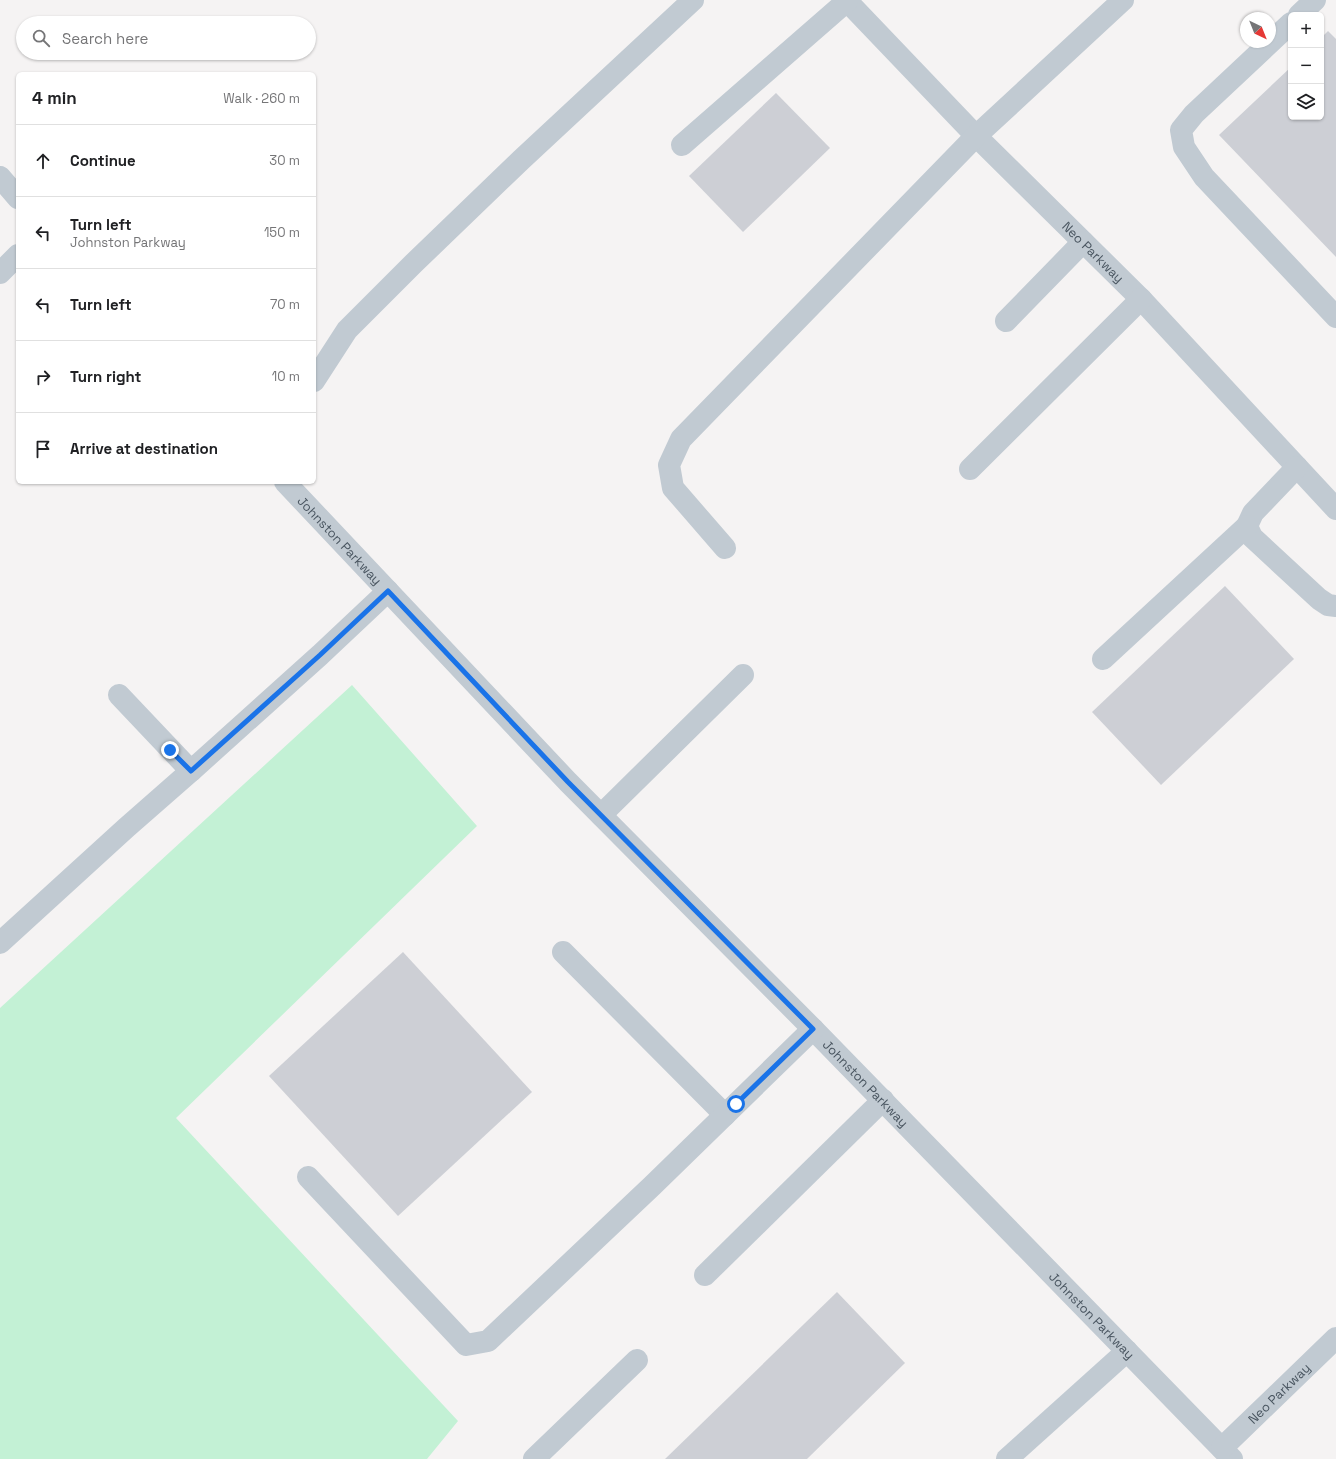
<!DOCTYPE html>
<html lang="en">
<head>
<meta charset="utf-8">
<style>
	:root { --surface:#fff; --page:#f2f2f2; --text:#202124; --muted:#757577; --line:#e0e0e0 }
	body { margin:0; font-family:"Space Grotesk",sans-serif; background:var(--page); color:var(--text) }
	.controls { position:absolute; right:12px; top:12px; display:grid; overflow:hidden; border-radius:6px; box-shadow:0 1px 3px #0004 }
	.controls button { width:36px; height:36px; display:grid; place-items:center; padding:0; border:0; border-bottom:1px solid var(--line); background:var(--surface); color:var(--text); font:20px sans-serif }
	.compass { position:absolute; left:1240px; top:12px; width:36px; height:36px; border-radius:50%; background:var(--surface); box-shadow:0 1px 3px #0004; rotate:137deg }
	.stop { position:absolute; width:12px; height:12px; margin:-9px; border:3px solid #1a73e8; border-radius:50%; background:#fff }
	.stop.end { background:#1a73e8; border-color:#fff; box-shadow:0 1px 4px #0008 }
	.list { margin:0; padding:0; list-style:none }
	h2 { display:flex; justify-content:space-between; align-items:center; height:52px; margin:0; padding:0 16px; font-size:17px }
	h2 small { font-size:13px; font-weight:400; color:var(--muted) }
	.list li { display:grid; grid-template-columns:26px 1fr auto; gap:12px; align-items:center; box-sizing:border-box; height:72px; padding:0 16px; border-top:1px solid var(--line) }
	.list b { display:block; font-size:15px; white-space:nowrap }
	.list p { margin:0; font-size:13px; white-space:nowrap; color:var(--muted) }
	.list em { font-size:13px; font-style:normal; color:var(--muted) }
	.icon { flex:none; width:22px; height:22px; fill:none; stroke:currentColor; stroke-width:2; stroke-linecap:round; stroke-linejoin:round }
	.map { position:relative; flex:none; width:1336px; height:1459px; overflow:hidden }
	.search { position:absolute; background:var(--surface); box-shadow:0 1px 3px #0004; left:16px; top:16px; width:300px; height:44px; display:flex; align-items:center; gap:10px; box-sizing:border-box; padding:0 14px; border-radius:22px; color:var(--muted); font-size:15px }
	.panel { position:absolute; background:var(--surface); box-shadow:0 1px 3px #0004; left:16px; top:72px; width:300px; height:412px; border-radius:6px }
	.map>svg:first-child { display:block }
	.green { fill:#c3f1d5 }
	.building { fill:#cdcfd5 }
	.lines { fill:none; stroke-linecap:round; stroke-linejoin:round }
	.minor { stroke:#c1cad2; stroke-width:22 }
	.route { stroke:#1a73e8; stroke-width:5 }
	.labels { text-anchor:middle; stroke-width:3.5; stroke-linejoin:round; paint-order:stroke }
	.street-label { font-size:13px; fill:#4a5661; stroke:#fff }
</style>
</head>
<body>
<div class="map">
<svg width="1336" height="1459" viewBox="0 0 1336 1459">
	<rect width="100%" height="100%" fill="#f5f3f3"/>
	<polygon class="green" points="352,685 477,826 176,1118 458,1421 427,1459 0,1459 0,1008"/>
	<g class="building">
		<polygon points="1328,31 1336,39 1336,257 1219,135 1291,67 1291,117 1321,117 1321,38"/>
		<polygon points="776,93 830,148 743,232 689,176"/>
		<polygon points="1225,586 1294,659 1161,785 1092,712"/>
		<polygon points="403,952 532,1092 398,1216 269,1076"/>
		<polygon points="837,1292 905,1363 807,1459 665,1459"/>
	</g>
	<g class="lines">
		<g class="minor">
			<path id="s1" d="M846,0L976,136L1141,299L1336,509"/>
			<polyline points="1299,15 1315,0"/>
			<polyline points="1291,23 1194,114 1181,130 1184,147 1204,177 1336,317"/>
			<polyline points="682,145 847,1"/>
			<polyline points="0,177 18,198"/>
			<polyline points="0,273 18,255"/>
			<polyline points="1006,321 1083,242"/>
			<polyline points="314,381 347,330 414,263 521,160 693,0"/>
			<polyline points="1297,467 1253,513 1247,526 1252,537 1319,599 1328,605 1336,606"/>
			<polyline points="970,469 1141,299"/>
			<path id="s2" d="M285,482L568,782L813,1029L1232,1459"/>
			<polyline points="725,548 673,488 669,465 681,439 976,136 1123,0"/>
			<polyline points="1103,659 1247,526"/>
			<polyline points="119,695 191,771 320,655 388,591"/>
			<polyline points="601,815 743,675"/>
			<polyline points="0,943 126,828 191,771"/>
			<polyline points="563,952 725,1115"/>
			<polyline points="308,1177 466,1345 488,1341 652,1186 813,1029"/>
			<polyline points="705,1275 883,1100"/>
			<path id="s3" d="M1222,1448L1336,1338"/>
			<polyline points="534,1459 637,1360"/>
			<polyline points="1007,1459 1127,1351"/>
		</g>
	</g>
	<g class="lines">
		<polyline class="route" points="170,750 191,771 320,655 388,591 568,782 813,1029 736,1104"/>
	</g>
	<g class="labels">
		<g class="street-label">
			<text dy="5" stroke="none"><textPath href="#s1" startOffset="353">Neo Parkway</textPath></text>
			<text dy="5" stroke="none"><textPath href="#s2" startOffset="80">Johnston Parkway</textPath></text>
			<text dy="5" stroke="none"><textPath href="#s2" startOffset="836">Johnston Parkway</textPath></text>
			<text dy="5" stroke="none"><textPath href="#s2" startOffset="1160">Johnston Parkway</textPath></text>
			<text dy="5" stroke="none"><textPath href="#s3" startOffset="79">Neo Parkway</textPath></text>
		</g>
	</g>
</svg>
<div class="controls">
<button>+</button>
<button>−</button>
<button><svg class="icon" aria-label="layers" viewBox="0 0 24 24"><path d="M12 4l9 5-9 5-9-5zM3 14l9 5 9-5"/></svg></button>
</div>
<svg class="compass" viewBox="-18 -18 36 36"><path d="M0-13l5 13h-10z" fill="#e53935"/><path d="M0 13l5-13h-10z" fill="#757577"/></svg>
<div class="stop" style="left:736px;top:1104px"></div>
<div class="stop end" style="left:170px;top:750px"></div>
<div class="search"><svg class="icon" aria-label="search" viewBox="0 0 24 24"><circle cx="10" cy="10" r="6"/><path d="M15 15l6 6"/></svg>Search here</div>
<section class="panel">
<h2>4 min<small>Walk · 260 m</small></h2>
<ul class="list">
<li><svg class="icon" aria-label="ahead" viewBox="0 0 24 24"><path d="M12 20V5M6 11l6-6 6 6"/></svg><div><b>Continue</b></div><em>30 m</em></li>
<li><svg class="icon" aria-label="left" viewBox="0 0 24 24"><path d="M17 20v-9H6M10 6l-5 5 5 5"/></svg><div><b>Turn left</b><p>Johnston Parkway</p></div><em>150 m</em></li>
<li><svg class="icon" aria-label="left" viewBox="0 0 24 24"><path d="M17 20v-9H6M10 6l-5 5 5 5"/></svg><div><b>Turn left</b></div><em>70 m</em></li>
<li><svg class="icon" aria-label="right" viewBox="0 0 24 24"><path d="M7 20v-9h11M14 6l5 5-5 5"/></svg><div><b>Turn right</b></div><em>10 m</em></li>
<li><svg class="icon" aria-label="arrive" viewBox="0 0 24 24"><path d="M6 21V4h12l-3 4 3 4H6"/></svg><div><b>Arrive at destination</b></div></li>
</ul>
</section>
</div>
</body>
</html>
